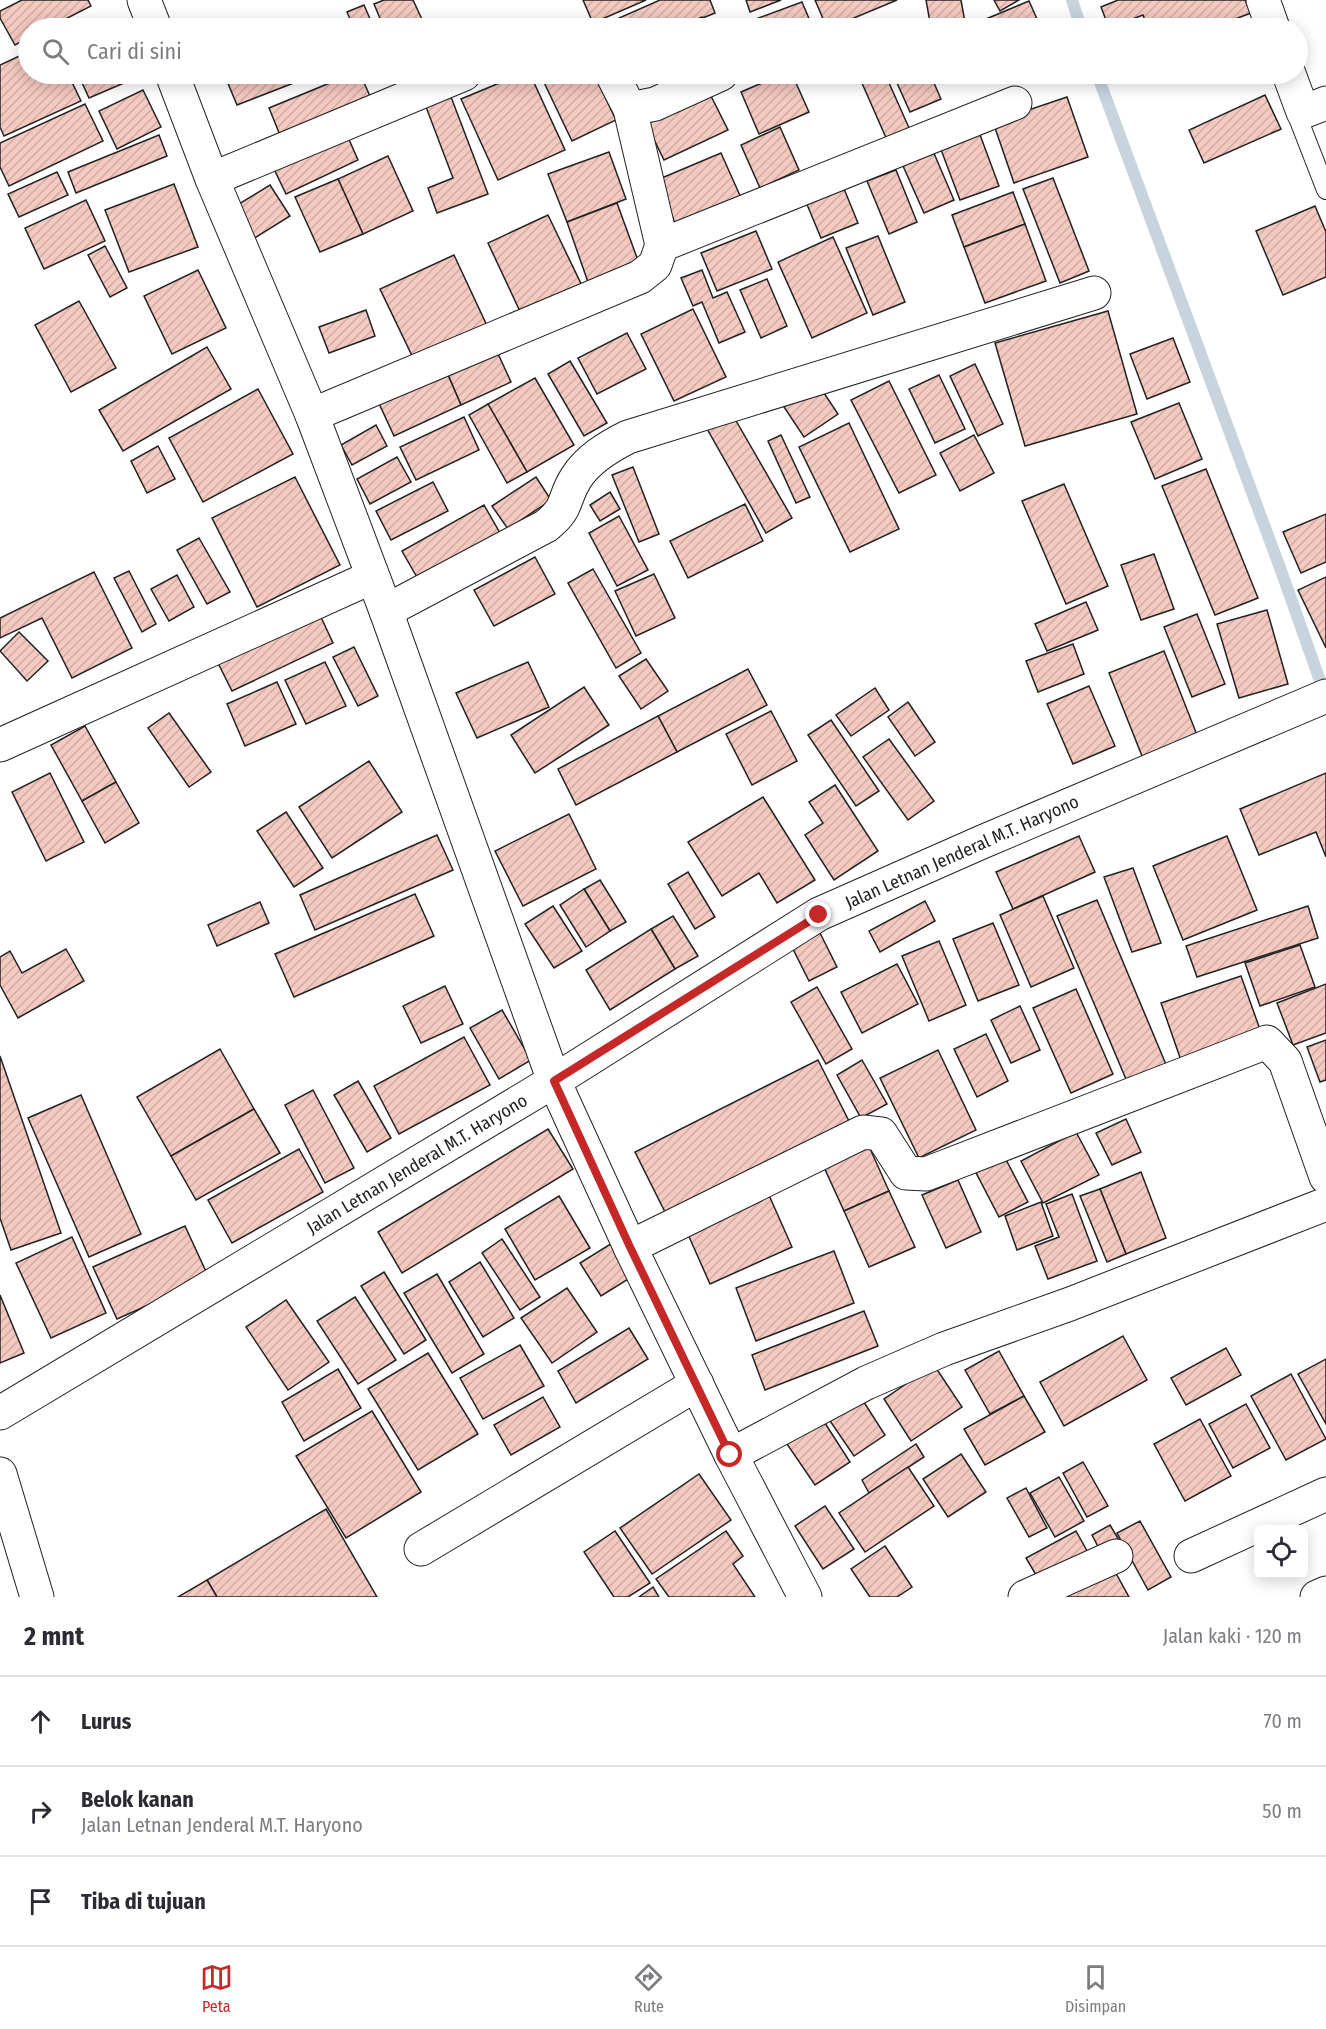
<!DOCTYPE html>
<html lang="id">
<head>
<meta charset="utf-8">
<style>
	:root { --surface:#fff; --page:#f7f7f7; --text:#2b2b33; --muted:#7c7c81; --line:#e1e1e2; --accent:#c62828 }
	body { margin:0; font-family:"Fira Sans Condensed",sans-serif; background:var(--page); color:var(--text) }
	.controls { position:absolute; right:18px; bottom:18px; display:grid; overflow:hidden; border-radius:9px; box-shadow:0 3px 15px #0003 }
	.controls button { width:54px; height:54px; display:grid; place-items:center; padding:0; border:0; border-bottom:2px solid var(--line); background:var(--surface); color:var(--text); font:30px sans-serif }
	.stop { position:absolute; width:18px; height:18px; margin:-14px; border:4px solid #c62828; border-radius:50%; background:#fff }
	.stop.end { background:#c62828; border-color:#fff; box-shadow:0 2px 6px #0008 }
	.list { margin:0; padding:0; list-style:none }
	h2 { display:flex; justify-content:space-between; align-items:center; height:78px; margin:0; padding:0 24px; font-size:26px }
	h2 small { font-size:20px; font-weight:400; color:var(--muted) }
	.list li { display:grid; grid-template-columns:39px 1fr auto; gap:18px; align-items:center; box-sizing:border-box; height:90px; padding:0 24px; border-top:2px solid var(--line) }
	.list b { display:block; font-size:22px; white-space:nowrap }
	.list p { margin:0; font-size:20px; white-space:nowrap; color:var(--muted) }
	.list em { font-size:20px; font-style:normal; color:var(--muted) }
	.icon { flex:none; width:33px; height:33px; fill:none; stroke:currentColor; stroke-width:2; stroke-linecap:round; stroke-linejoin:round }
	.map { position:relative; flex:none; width:1326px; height:1597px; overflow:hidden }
	.search { position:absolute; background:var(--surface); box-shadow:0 3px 15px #0003; left:18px; right:18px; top:18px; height:66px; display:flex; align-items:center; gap:15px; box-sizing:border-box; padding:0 21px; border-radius:33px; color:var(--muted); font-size:22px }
	.sheet { height:348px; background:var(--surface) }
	nav { display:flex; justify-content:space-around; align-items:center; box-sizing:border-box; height:84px; border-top:2px solid var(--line); background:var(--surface); font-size:16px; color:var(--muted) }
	nav a { display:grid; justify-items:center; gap:3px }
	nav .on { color:var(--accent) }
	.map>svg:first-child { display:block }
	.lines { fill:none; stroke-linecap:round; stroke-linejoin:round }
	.stream { stroke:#c7d3dd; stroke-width:12 }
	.building { fill:url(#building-hatch); stroke:#222; stroke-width:1.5 }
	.service-casing { stroke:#222; stroke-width:20 }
	.minor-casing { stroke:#222; stroke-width:35 }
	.secondary-casing { stroke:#222; stroke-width:35 }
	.service { stroke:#fff; stroke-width:18 }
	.minor { stroke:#fff; stroke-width:33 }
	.secondary { stroke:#fff; stroke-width:33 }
	.route { stroke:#c62828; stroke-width:8 }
	.labels { text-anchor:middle; stroke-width:4.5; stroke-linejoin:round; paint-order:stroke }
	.street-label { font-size:18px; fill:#222; stroke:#fff }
</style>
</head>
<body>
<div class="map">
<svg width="1326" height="1597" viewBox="0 0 1326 1597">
	<defs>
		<pattern id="building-hatch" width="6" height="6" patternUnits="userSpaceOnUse" patternTransform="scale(1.5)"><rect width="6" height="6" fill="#f3c9c0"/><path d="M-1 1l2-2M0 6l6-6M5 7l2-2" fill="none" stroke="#d0aca5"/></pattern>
	</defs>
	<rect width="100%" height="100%" fill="#fff"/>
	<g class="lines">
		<g class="stream">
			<polyline points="1072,0 1081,28"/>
			<polyline points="1097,74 1283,576 1325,695"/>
		</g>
	</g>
	<g class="building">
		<polygon points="22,0 88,0 91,6 48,28 28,28 28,38 15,45 0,18 0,11"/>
		<polygon points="384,0 413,0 426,28 384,28 374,4"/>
		<polygon points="583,0 646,0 593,23"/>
		<polygon points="660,0 710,0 715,13 678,28 624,28 619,18"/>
		<polygon points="746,0 781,0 750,12"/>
		<polygon points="815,0 897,0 830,28 827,28"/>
		<polygon points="926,0 961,0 966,28 931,28"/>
		<polygon points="994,0 1019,0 1000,11"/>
		<polygon points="1118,0 1245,0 1251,13 1211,28 1148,28 1143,15 1109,28 1101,7"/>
		<polygon points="1029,1 1041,28 976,28 974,24"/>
		<polygon points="802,2 813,28 760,28 756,19"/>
		<polygon points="364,5 374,28 354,28 347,12"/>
		<polygon points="702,17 707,28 678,28"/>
		<polygon points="121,20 125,28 100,28"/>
		<polygon points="304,20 308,28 283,28"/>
		<polygon points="28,52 28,74 68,74 81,101 4,136 0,127 0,65"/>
		<polygon points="78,74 145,74 89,98"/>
		<polygon points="224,74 317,74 237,105"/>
		<polygon points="334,74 360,74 375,107 284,145 269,108 337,80"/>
		<polygon points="521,74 530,74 565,150 498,180 461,99"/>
		<polygon points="540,74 594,74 616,120 572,141"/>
		<polygon points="783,74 792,74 809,112 759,134 741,92"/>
		<polygon points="858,74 885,74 910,130 887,140"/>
		<polygon points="893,74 930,74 941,99 910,112"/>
		<polygon points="448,89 488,194 437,213 428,188 453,178 423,99"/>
		<polygon points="143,90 161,127 117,149 99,111"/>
		<polygon points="710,94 728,130 664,160 646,123"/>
		<polygon points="1265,95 1281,129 1204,163 1189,130"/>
		<polygon points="1067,97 1088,157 1014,183 993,122"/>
		<polygon points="85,104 103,141 9,186 0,167 0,143"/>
		<polygon points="780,127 799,170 760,188 741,145"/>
		<polygon points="979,132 999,186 960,200 940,147"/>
		<polygon points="159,135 167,156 76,193 68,172"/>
		<polygon points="347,135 358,160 286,194 274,169"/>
		<polygon points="930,144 954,200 924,213 899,157"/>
		<polygon points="609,152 626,199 567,222 548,174"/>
		<polygon points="721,153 742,200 677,228 657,180"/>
		<polygon points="388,156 413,211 363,234 338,179"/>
		<polygon points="896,170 917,222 889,234 867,181"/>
		<polygon points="57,172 68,195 19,217 8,194"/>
		<polygon points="1053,178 1089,271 1060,283 1023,189"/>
		<polygon points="338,179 363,234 320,252 295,197"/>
		<polygon points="840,179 858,223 821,238 803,195"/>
		<polygon points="174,184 198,247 129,272 105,210"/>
		<polygon points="270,185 290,216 253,239 234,207"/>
		<polygon points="1013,192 1025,224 964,247 952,215"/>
		<polygon points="86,200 105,241 44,269 25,228"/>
		<polygon points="617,203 640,266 589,285 567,222"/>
		<polygon points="1315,206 1326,232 1326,277 1283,295 1256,231"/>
		<polygon points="548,215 585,292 524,320 488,243"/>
		<polygon points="1025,224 1046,281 985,303 964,247"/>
		<polygon points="756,231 772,269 717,291 701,253"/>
		<polygon points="878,236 905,302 873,315 846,248"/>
		<polygon points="833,237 867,313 812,338 778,262"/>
		<polygon points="105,246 127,288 110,297 88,255"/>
		<polygon points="454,255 489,330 416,364 380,289"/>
		<polygon points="198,270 226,328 172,354 144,296"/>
		<polygon points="702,270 713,298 727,292 745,332 719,343 702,302 693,306 681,278"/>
		<polygon points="767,279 787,326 761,338 740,290"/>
		<polygon points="79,301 116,368 71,392 35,325"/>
		<polygon points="693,309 726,377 674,401 641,334"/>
		<polygon points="366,310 375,336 329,353 319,327"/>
		<polygon points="1108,311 1137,414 1025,446 995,343"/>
		<polygon points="627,333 646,369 597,394 578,358"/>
		<polygon points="1173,338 1190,382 1147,399 1130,354"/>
		<polygon points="494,345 511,382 461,405 445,368"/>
		<polygon points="207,347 231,389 123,451 99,410"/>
		<polygon points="570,361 607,423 584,436 548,374"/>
		<polygon points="975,364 1003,424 978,436 950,376"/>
		<polygon points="445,368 461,405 394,436 377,399"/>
		<polygon points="939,375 965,429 935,443 909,389"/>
		<polygon points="535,378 574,445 527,472 488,404"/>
		<polygon points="889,381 936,475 899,493 851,400"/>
		<polygon points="818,384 838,414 804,437 784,407"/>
		<polygon points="258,389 293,454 203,502 169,438"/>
		<polygon points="1179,403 1202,459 1155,479 1131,422"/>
		<polygon points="488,404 527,472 507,483 469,415"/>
		<polygon points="731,412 792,518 766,533 706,427"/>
		<polygon points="464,417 479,450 416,480 400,447"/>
		<polygon points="849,423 899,529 850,552 799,447"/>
		<polygon points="376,425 387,446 352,465 341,445"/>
		<polygon points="781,435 810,497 796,503 768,441"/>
		<polygon points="974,435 994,473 960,491 940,453"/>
		<polygon points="158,446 175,479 147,493 131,461"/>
		<polygon points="397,457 411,482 370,504 357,479"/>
		<polygon points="633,467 659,534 639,542 612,475"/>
		<polygon points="1206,469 1258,598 1215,615 1162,486"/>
		<polygon points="295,477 340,565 257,607 212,518"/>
		<polygon points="536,477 551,500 508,529 492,506"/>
		<polygon points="433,482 448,511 391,540 376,511"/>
		<polygon points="1064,484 1108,586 1066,604 1022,501"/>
		<polygon points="610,492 620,509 600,521 590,505"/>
		<polygon points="745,504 763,541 688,578 670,541"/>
		<polygon points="484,505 500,533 418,579 402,551"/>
		<polygon points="1326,514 1326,562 1301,573 1283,532"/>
		<polygon points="619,516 648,570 617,586 589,533"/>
		<polygon points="199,538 230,592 207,604 177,550"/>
		<polygon points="1154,554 1174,609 1141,620 1121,565"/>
		<polygon points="535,557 555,594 494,626 474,590"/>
		<polygon points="593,569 641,653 616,668 568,583"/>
		<polygon points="129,571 156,624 142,632 114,578"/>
		<polygon points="94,572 132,648 72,678 42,618 0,638 0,618"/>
		<polygon points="654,574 675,618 636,636 615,591"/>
		<polygon points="177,575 194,607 169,621 151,589"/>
		<polygon points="1326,577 1326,648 1298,590"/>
		<polygon points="1086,602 1098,630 1047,651 1035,624"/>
		<polygon points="1267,610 1288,684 1239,698 1217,624"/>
		<polygon points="1197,614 1225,684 1192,697 1164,627"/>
		<polygon points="320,615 333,643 232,691 218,663"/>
		<polygon points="19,632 48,661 27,681 0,651"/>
		<polygon points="1073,644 1084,674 1038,692 1026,661"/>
		<polygon points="354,647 378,696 358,706 333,657"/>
		<polygon points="1164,651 1199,740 1144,761 1109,673"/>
		<polygon points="646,659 668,691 641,709 619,676"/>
		<polygon points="325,662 346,706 306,724 285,680"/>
		<polygon points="528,662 549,707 477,738 456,693"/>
		<polygon points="748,669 767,705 677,752 658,716"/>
		<polygon points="277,682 296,724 245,746 227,704"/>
		<polygon points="1089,686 1115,746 1073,764 1047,704"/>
		<polygon points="584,687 609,725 535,773 511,735"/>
		<polygon points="875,688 889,710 851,736 836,715"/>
		<polygon points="908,702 935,742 915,756 888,717"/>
		<polygon points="771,711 797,761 752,785 726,734"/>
		<polygon points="169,713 211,772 189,787 148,728"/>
		<polygon points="658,716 677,752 576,805 558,769"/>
		<polygon points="831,720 879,791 856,806 808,735"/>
		<polygon points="85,726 116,782 82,801 51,745"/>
		<polygon points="889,739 934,801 908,820 863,757"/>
		<polygon points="369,761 402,812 332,858 299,807"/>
		<polygon points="50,773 84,842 46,861 12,792"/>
		<polygon points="1326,773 1326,857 1316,832 1259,855 1240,809"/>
		<polygon points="116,782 139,823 105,843 82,801"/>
		<polygon points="835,785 878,851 834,880 805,835 823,823 809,802"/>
		<polygon points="763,797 815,880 777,903 759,873 722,896 688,842"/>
		<polygon points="286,812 323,868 294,887 257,831"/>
		<polygon points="569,814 596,869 523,906 495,851"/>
		<polygon points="437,835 453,870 315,930 300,895"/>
		<polygon points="1079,836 1095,872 1013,909 996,872"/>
		<polygon points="1227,836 1257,910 1183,940 1153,866"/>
		<polygon points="1133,868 1161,943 1132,952 1104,877"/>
		<polygon points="688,872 715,917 695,929 668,884"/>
		<polygon points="600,880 626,922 610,931 584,889"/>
		<polygon points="584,889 610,931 586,947 560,905"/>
		<polygon points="415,894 434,936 294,997 275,954"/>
		<polygon points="1043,896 1074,968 1031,987 1000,915"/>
		<polygon points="1097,900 1170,1074 1131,1091 1057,916"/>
		<polygon points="925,901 935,921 880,952 869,931"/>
		<polygon points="260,902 269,923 217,946 208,925"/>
		<polygon points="553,906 582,951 554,968 525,924"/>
		<polygon points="1308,906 1318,938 1197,977 1186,946"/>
		<polygon points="673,916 698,956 675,969 651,929"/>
		<polygon points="993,923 1019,985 978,1001 953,939"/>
		<polygon points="651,929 675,969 610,1010 586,970"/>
		<polygon points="820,933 837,967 809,981 792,947"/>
		<polygon points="939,941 966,1005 929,1021 902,956"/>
		<polygon points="1300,945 1315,987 1260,1006 1245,963"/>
		<polygon points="66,949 84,981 18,1018 0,985 0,957 10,951 22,973"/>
		<polygon points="897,964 918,1004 862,1033 841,992"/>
		<polygon points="1241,976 1263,1038 1183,1066 1161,1003"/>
		<polygon points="1326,984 1326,1033 1293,1045 1277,1003"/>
		<polygon points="445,986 463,1024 421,1043 403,1006"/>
		<polygon points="817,987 852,1049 826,1064 791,1002"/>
		<polygon points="1076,989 1113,1074 1071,1093 1033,1008"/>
		<polygon points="1020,1006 1040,1050 1011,1063 991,1020"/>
		<polygon points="502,1010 531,1060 499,1079 470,1028"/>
		<polygon points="986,1034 1008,1081 977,1097 954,1049"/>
		<polygon points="464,1037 490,1085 399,1134 374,1086"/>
		<polygon points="1326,1040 1326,1080 1320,1082 1307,1047"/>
		<polygon points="220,1049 254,1109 171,1156 137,1097"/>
		<polygon points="938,1050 976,1130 919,1158 880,1078"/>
		<polygon points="0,1056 61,1233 11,1250 0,1218"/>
		<polygon points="818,1060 852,1127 668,1218 635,1152"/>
		<polygon points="862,1060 887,1104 861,1118 837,1075"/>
		<polygon points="358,1081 391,1138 367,1152 334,1095"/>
		<polygon points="313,1090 354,1168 325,1183 285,1105"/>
		<polygon points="81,1095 141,1234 89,1257 28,1118"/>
		<polygon points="254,1109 280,1153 196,1200 171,1156"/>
		<polygon points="1126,1119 1141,1152 1112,1165 1096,1133"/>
		<polygon points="548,1129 573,1169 402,1273 378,1232"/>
		<polygon points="1076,1132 1099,1175 1043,1203 1021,1161"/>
		<polygon points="868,1144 889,1191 844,1211 823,1165"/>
		<polygon points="299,1149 323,1192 232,1243 208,1200"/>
		<polygon points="1001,1150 1028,1202 999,1217 972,1165"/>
		<polygon points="1141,1172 1166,1238 1126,1254 1100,1189"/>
		<polygon points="958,1180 981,1232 946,1248 922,1195"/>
		<polygon points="1100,1189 1126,1254 1107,1262 1080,1196"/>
		<polygon points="889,1191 915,1247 869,1267 844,1211"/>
		<polygon points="768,1193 792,1247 710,1284 686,1230"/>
		<polygon points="1072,1194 1097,1261 1048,1279 1035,1246 1059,1237 1046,1204"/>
		<polygon points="559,1196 590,1248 535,1280 505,1229"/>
		<polygon points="1041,1202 1053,1236 1017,1250 1005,1216"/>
		<polygon points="185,1226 209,1278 117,1319 93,1267"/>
		<polygon points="72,1237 106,1313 51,1338 16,1263"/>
		<polygon points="502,1239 540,1297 520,1310 482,1253"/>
		<polygon points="617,1240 638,1273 601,1296 580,1263"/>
		<polygon points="834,1251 854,1303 756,1341 736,1288"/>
		<polygon points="480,1262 514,1318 483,1337 449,1282"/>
		<polygon points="384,1272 426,1340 404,1354 361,1286"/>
		<polygon points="437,1274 484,1354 452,1373 404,1293"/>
		<polygon points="567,1288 597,1332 552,1363 521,1318"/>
		<polygon points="0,1295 24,1353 0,1363"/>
		<polygon points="355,1297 396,1360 358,1384 317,1321"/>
		<polygon points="286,1300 329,1362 288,1390 246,1327"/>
		<polygon points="864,1311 878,1346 765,1390 752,1355"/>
		<polygon points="629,1328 648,1359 576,1403 558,1371"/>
		<polygon points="1123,1336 1147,1380 1064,1426 1040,1382"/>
		<polygon points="520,1345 544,1386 483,1419 460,1378"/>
		<polygon points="1226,1348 1241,1375 1186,1405 1171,1378"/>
		<polygon points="999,1351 1024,1396 990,1414 965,1370"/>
		<polygon points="428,1353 478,1434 418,1470 368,1389"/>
		<polygon points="1326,1359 1326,1424 1298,1374"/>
		<polygon points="934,1365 962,1407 911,1441 884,1399"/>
		<polygon points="338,1369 361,1408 304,1441 282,1402"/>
		<polygon points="1291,1374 1326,1439 1286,1460 1251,1396"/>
		<polygon points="860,1396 885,1435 854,1456 828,1418"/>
		<polygon points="1024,1396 1045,1432 985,1465 964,1429"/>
		<polygon points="543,1397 560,1427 511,1455 494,1425"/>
		<polygon points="1246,1404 1270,1448 1233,1468 1209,1424"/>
		<polygon points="372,1411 421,1492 346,1538 296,1456"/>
		<polygon points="1200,1419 1231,1476 1185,1501 1154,1444"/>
		<polygon points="823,1420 850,1462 815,1485 787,1444"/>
		<polygon points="916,1444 924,1457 869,1493 862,1480"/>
		<polygon points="961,1454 986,1492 948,1517 923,1479"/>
		<polygon points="1083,1462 1108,1506 1087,1517 1063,1473"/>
		<polygon points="908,1467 934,1506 865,1552 839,1513"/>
		<polygon points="699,1474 731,1520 652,1574 620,1528"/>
		<polygon points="1059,1477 1084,1521 1055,1537 1030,1493"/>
		<polygon points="1026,1488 1047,1528 1029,1537 1007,1498"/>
		<polygon points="825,1506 854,1549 823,1569 795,1526"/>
		<polygon points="326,1509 377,1597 217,1597 207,1580"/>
		<polygon points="1140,1521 1171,1577 1148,1590 1117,1533"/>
		<polygon points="1110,1525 1122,1545 1103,1556 1092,1535"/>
		<polygon points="615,1531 650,1583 628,1597 614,1597 584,1552"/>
		<polygon points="726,1531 743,1556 733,1564 755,1597 669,1597 656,1579"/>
		<polygon points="1076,1531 1091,1558 1042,1585 1026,1558"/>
		<polygon points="885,1546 912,1587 897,1597 870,1597 851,1569"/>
		<polygon points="1112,1566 1129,1597 1056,1597"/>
		<polygon points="207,1580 217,1597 178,1597"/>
		<polygon points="653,1587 659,1597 639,1597"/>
	</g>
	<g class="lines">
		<defs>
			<polyline id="service" points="1303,112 1298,118 1326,190"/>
			<g id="minor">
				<polyline points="144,0 155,28"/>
				<polyline points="1263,0 1273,28"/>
				<polyline points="172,74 212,179 312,415 386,611 554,1081 630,1247 731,1455 805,1597"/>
				<polyline points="612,74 630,109 662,245"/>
				<polyline points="1289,74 1303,112 1326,103"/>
				<polyline points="630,109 655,104 721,74"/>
				<polyline points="212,179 464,74"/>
				<polyline points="312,415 640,277 655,265 662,245 1015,103"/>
				<path d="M386,611L546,526C570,507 562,500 576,478C588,459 608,447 628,437L1094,293"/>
				<polyline points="0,745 372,577"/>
				<polyline points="630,1247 863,1132 881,1134 906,1173 926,1174 1267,1042 1285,1061 1326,1177"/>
				<polyline points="731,1455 866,1383 944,1349 1070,1304 1326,1204"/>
				<polyline points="0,1474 37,1597"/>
				<polyline points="421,1549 697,1384"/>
				<polyline points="1191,1556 1326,1494"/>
				<polyline points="1025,1597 1116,1556"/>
				<polyline points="1317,1597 1326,1593"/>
			</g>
			<polyline id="secondary" points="0,1413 554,1081 819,914 982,842 1326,696"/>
		</defs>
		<use href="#service" class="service-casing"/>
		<use href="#minor" class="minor-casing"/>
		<use href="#secondary" class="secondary-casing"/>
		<use href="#service" class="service"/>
		<use href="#minor" class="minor"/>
		<use href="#secondary" class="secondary"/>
	</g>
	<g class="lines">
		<polyline class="route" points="730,1455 630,1247 554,1081 819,915"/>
	</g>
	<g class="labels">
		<g class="street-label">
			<text transform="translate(962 852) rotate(-24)" y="6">Jalan Letnan Jenderal M.T. Haryono</text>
			<text transform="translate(417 1164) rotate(-31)" y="6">Jalan Letnan Jenderal M.T. Haryono</text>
		</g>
	</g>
</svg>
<div class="controls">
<button><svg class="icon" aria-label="locate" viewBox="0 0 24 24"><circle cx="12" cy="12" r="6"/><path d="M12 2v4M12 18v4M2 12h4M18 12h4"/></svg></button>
</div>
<div class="stop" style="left:730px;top:1455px"></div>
<div class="stop end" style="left:819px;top:915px"></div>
<div class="search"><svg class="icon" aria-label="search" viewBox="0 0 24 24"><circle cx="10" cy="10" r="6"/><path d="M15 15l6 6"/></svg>Cari di sini</div>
</div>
<section class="sheet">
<h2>2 mnt<small>Jalan kaki · 120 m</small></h2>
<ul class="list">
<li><svg class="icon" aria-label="ahead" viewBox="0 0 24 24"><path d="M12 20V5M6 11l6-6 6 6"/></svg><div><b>Lurus</b></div><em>70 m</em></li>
<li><svg class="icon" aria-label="right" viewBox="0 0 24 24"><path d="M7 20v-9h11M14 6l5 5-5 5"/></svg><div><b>Belok kanan</b><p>Jalan Letnan Jenderal M.T. Haryono</p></div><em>50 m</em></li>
<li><svg class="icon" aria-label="arrive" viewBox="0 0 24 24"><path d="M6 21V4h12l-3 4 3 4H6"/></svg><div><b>Tiba di tujuan</b></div></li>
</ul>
</section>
<nav>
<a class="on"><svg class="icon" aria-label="map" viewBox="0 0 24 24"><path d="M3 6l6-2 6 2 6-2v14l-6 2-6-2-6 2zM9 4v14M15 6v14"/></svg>Peta</a>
<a><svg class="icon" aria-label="directions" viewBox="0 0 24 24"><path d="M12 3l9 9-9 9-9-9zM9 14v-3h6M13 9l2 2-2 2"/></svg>Rute</a>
<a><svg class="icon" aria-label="saved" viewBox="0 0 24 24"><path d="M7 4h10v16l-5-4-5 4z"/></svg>Disimpan</a>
</nav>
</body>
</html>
